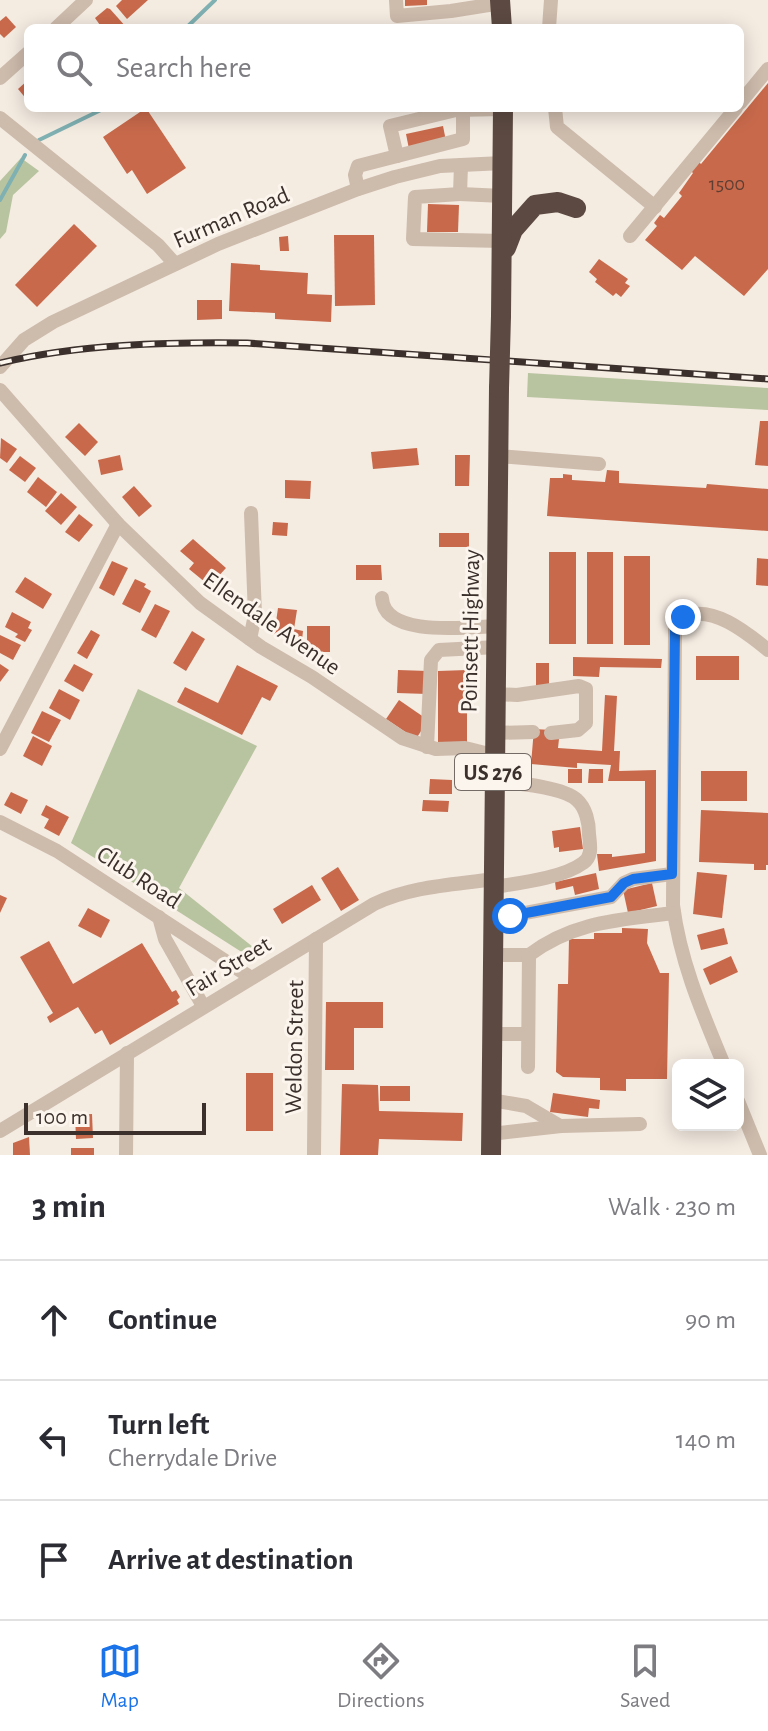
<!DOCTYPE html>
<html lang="en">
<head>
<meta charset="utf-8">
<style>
	:root { --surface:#fff; --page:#f7f7f7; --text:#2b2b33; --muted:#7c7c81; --line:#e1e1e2; --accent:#1a73e8 }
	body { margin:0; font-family:"Alegreya Sans",sans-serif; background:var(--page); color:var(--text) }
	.controls { position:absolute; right:24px; bottom:24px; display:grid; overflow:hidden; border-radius:12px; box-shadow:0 4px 20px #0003 }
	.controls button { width:72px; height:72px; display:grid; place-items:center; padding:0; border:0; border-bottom:2px solid var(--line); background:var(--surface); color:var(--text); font:40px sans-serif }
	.scale { position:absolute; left:24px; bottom:20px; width:182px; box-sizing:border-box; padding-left:8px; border:4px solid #3b302b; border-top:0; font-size:22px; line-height:28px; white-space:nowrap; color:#3b302b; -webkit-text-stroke:6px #fbf5ee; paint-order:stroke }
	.stop { position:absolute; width:24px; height:24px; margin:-18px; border:6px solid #1a73e8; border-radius:50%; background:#fff }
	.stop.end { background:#1a73e8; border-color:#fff; box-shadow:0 2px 8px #0008 }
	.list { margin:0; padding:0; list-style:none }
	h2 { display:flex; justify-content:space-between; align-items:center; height:104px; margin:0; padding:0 32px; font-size:34px }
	h2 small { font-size:26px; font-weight:400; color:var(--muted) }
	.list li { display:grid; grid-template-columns:52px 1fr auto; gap:24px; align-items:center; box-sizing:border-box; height:120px; padding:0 32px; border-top:2px solid var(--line) }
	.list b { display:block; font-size:30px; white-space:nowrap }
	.list p { margin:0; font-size:26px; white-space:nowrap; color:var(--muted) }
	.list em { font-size:26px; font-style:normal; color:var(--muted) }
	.icon { flex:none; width:44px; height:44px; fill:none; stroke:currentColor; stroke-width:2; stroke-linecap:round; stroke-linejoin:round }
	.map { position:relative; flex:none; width:768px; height:1155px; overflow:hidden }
	.search { position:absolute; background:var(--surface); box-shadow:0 4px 20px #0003; left:24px; right:24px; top:24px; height:88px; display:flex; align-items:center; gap:20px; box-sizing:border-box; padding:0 28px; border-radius:12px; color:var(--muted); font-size:30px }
	.sheet { height:464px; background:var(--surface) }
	nav { display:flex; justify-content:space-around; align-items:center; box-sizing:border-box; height:112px; border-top:2px solid var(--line); background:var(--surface); font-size:22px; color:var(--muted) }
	nav a { display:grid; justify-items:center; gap:4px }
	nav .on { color:var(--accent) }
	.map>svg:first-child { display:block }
	.green { fill:#b8c4a0 }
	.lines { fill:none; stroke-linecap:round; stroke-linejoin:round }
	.stream { stroke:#7fb0b2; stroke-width:4 }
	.building { fill:#c8694b }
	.minor { stroke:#cdbbac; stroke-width:14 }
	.highway { stroke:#5c4a42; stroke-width:20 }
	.rail-casing { stroke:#3b302b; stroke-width:7 }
	.rail { stroke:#fbf5ee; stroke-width:4; stroke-dasharray:12; stroke-linecap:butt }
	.highway-bridge { stroke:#5c4a42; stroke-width:20 }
	.route { stroke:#1a73e8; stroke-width:10 }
	.labels { text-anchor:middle; stroke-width:6; stroke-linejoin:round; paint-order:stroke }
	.number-label { font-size:20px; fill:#5e3e33 }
	.shield { fill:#fbf5ee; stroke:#756b66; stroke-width:2 }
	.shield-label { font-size:22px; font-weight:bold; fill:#3b302b }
	.street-label { font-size:24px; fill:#3b302b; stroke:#fbf5ee }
</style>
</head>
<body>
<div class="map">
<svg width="768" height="1155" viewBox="0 0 768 1155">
	<rect width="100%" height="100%" fill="#f4ebe1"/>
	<g class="green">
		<polygon points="21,158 39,171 13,195 6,232 0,239 0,181"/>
		<polygon points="528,373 768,388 768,410 527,397"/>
		<polygon points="138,689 257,746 179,888 253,947 251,958 71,843"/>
	</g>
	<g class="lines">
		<g class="stream">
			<polyline points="186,28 215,0"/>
			<polyline points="39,140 105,108"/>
			<polyline points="0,200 25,155"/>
		</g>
	</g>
	<g class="building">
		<polygon points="122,0 148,0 127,19 116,6"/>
		<polygon points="405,0 427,0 427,5 405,6"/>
		<polygon points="107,8 110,9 127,28 102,28 95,18"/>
		<polygon points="6,16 16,27 4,38 0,34 0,21"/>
		<polygon points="28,80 28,101 18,89"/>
		<polygon points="768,83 768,269 744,296 695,256 682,270 645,240 657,226 654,223 660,215 664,218 682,196 679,193 693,173 690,170 698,161 701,164"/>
		<polygon points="146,108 186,168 147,194 132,170 127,174 103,137"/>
		<polygon points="443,126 446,141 409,149 406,134"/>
		<polygon points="428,204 459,205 458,232 427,232"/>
		<polygon points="74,224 97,246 37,307 15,285"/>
		<polygon points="334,235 374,235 375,305 335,306"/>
		<polygon points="288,236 289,251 280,251 279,237"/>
		<polygon points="599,259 628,279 625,283 630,286 621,297 616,293 613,296 595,282 597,279 589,272"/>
		<polygon points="231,263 260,265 260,270 308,273 307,294 332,295 331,322 275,319 275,313 229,311"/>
		<polygon points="197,300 222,300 222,319 197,320"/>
		<polygon points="760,421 768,421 768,466 755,465"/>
		<polygon points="79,423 98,442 85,456 65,437"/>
		<polygon points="1,438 17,449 7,463 0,458"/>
		<polygon points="417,448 419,465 373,469 371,452"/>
		<polygon points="120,455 123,470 101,475 98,460"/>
		<polygon points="455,455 470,455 469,486 455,486"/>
		<polygon points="20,456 36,468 25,482 9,470"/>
		<polygon points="607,470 619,471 619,483 706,488 707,484 768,489 768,531 547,516 550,478 563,478 563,474 572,475 572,480 605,482"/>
		<polygon points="38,477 57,492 46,507 27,492"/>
		<polygon points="285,480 311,481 310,499 285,498"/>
		<polygon points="134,486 152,506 139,517 122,497"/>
		<polygon points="61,493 77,507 61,525 45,511"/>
		<polygon points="79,514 93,525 79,542 65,532"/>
		<polygon points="273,522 288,523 287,536 272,535"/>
		<rect x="439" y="533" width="30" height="14"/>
		<polygon points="193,539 226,568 215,580 222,586 217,592 189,569 194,563 180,551"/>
		<rect x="549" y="552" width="27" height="92"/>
		<rect x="587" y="552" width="26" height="92"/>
		<rect x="624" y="556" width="26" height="89"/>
		<polygon points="757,558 768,559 768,586 756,585"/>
		<polygon points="112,561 128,568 114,596 99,588"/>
		<polygon points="356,565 381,565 382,580 356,580"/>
		<polygon points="25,577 52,594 43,609 15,592"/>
		<polygon points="135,579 146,584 144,587 151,591 140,613 122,604"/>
		<polygon points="155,604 170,611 156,638 141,630"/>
		<polygon points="278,608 297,610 294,629 303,631 302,640 274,636"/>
		<polygon points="12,612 31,622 28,628 32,630 25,642 15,637 18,634 5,627"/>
		<rect x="307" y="626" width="23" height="26"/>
		<polygon points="91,630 100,635 87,659 77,653"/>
		<polygon points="192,631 205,639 186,671 173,663"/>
		<polygon points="0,635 21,645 13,660 0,653"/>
		<rect x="696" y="656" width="43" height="24"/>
		<polygon points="573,657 662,659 661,668 600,667 599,677 573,676"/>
		<polygon points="536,663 549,663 549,685 536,686"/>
		<polygon points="0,664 9,670 0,682"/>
		<polygon points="74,664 93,674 83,692 64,681"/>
		<polygon points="237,665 278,686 270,701 262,697 242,735 177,702 185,687 218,703"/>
		<polygon points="398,670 428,671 427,694 397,693"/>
		<polygon points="467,670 467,746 438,746 438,671"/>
		<polygon points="59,689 80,700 70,720 49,708"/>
		<polygon points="605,695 617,696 614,751 620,751 619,771 656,770 656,861 599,871 597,854 612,854 612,857 645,853 645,781 608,781 611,765 577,763 577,768 531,764 534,729 551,730 550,739 559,739 558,748 602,751"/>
		<polygon points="399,700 428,720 416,739 386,719"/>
		<polygon points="42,711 61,720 49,742 31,733"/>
		<polygon points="33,736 52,746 42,766 23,756"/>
		<rect x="568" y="769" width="14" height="14"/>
		<polygon points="589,769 603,769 603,783 588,783"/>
		<rect x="701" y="771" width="46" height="30"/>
		<polygon points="430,779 452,780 452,794 429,794"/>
		<polygon points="11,792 28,800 21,814 4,805"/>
		<polygon points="423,800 449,801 448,812 422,811"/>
		<polygon points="46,805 69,817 59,836 44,828 49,819 41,815"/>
		<polygon points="701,810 768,813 768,865 766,865 766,870 754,870 754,864 699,862"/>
		<polygon points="580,827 583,849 559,852 559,847 554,848 552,831"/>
		<polygon points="338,867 359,900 341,911 321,878"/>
		<polygon points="697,872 727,875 722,918 693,914"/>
		<polygon points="596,873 599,889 575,895 573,886 556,890 555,882"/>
		<polygon points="652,883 657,906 628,913 623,890"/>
		<polygon points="312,885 321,900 282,924 273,909"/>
		<polygon points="0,895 7,898 0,913"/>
		<polygon points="88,908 110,920 101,938 78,926"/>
		<polygon points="622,928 648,929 647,943 660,973 669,973 667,1079 626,1079 626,1091 600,1090 600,1078 563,1077 556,1072 558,984 568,984 569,939 594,939 594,933 622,933"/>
		<polygon points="724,928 728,944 701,950 697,935"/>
		<polygon points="49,941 73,984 142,943 172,992 176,990 180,997 177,1000 179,1004 110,1045 102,1030 95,1034 78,1007 50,1023 47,1017 53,1013 20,957"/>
		<polygon points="731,956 738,972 710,985 703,969"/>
		<polygon points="326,1002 383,1002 383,1028 354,1028 354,1070 325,1070"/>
		<rect x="246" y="1073" width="27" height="58"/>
		<polygon points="342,1084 378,1085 379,1111 463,1113 462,1141 379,1139 378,1155 340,1155"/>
		<rect x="380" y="1086" width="30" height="15"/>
		<polygon points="553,1093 600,1100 599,1109 589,1108 588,1117 550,1112"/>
		<polygon points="92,1114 93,1138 76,1139 75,1115"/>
		<polygon points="29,1137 30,1155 13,1155 13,1143"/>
		<rect x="71" y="1148" width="23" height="7"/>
	</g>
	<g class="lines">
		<g class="minor">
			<polyline points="396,0 397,16 451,11 501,3"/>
			<polyline points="56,28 86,0"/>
			<polyline points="549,28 551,0"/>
			<polyline points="0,78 28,53"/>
			<polyline points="740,103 768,69"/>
			<polyline points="555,108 557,127 655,207"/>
			<polyline points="0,118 158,245 175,264"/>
			<polyline points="397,156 463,139 463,110"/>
			<polyline points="461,165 460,194 415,197 413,239 502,241"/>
			<polyline points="358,189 355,175 358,166 397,156 390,126 456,110 503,109"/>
			<polyline points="460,194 503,196"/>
			<polyline points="630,236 736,108"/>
			<polyline points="0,367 24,340 53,322 218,244 358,189 395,177 440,166 503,163"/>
			<polyline points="0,390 118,524 200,603 261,647 312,677 402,738 436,749 465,748 493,755"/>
			<polyline points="498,456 599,464"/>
			<path d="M382,598C384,638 468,627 497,626"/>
			<polyline points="250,639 255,615 251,513"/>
			<polyline points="496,694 517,695 579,686 586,689 586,723 578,730 551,733"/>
			<polyline points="494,733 533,732"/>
			<polyline points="427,747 431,660 439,650 497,647"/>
			<polyline points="0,749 118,524"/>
			<path d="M494,781C513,783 563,786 577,800C586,808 589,823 589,834C590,845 593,856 583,863C563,878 519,883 494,887"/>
			<polyline points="0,822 57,851 250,977"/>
			<polyline points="159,917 165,939 203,1006"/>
			<polyline points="493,919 611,897 624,883 633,879 672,874"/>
			<polyline points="493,955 529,955"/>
			<polyline points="492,1034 528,1034"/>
			<path d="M724,1065C702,1012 680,961 673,905L675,630L683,617C712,604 747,633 768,650"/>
			<path d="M528,1067L529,955C574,921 620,920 674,913"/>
			<polyline points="491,1100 526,1106 560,1126"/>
			<polyline points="738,1101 760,1155"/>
			<path d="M0,1131L374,904C412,886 453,885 494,879"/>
			<polyline points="491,1134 561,1126 640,1124"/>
			<polyline points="126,1155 127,1053"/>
			<polyline points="314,1155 316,939"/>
		</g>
		<g class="highway">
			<polyline points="500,0 502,28"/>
			<polyline points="506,248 513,230 535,205 558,202 576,208"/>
			<polyline points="501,316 503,108"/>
			<polyline points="491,1155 499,388"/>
		</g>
		<defs>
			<path id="rail" d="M0,363C80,344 166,342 247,343L768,379"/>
		</defs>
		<use href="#rail" class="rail-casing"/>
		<use href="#rail" class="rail"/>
		<polyline class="highway-bridge" points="499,388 501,316"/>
	</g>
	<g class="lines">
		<polyline class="route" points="510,916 611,897 624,883 633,879 672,874 675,630 683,617"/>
	</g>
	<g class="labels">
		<g class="number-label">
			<text x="727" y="190">1500</text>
		</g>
		<rect class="shield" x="455" y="754" width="76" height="36" rx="6"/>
		<g class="shield-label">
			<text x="493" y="780">US 276</text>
		</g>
		<g class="street-label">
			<text transform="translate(231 217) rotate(-23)" y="8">Furman Road</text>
			<text transform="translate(272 623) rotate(35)" y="8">Ellendale Avenue</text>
			<text transform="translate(470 631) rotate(-89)" y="8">Poinsett Highway</text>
			<text transform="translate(139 877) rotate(33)" y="8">Club Road</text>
			<text transform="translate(228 966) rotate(-31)" y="8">Fair Street</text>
			<text transform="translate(294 1047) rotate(-89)" y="8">Weldon Street</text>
		</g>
	</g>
</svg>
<div class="controls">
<button><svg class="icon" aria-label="layers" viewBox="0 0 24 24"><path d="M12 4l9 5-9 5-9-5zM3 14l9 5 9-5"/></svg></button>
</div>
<div class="scale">100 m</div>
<div class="stop" style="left:510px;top:916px"></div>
<div class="stop end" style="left:683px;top:617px"></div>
<div class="search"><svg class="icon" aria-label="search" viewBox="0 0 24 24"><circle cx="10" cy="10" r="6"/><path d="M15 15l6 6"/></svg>Search here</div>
</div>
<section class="sheet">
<h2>3 min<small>Walk · 230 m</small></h2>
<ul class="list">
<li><svg class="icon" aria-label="ahead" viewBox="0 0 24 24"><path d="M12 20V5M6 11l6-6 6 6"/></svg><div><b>Continue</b></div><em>90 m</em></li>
<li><svg class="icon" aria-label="left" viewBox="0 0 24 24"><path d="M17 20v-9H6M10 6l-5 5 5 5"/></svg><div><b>Turn left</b><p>Cherrydale Drive</p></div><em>140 m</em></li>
<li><svg class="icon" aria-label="arrive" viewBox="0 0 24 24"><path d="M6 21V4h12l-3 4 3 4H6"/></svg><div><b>Arrive at destination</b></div></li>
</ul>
</section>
<nav>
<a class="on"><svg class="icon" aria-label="map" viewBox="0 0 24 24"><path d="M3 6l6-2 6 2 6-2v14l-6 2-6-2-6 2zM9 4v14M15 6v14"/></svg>Map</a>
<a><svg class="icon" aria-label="directions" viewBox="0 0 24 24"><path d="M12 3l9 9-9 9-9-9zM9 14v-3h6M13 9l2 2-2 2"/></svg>Directions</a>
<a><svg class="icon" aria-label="saved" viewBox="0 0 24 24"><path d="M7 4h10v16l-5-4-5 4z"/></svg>Saved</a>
</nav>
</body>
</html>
